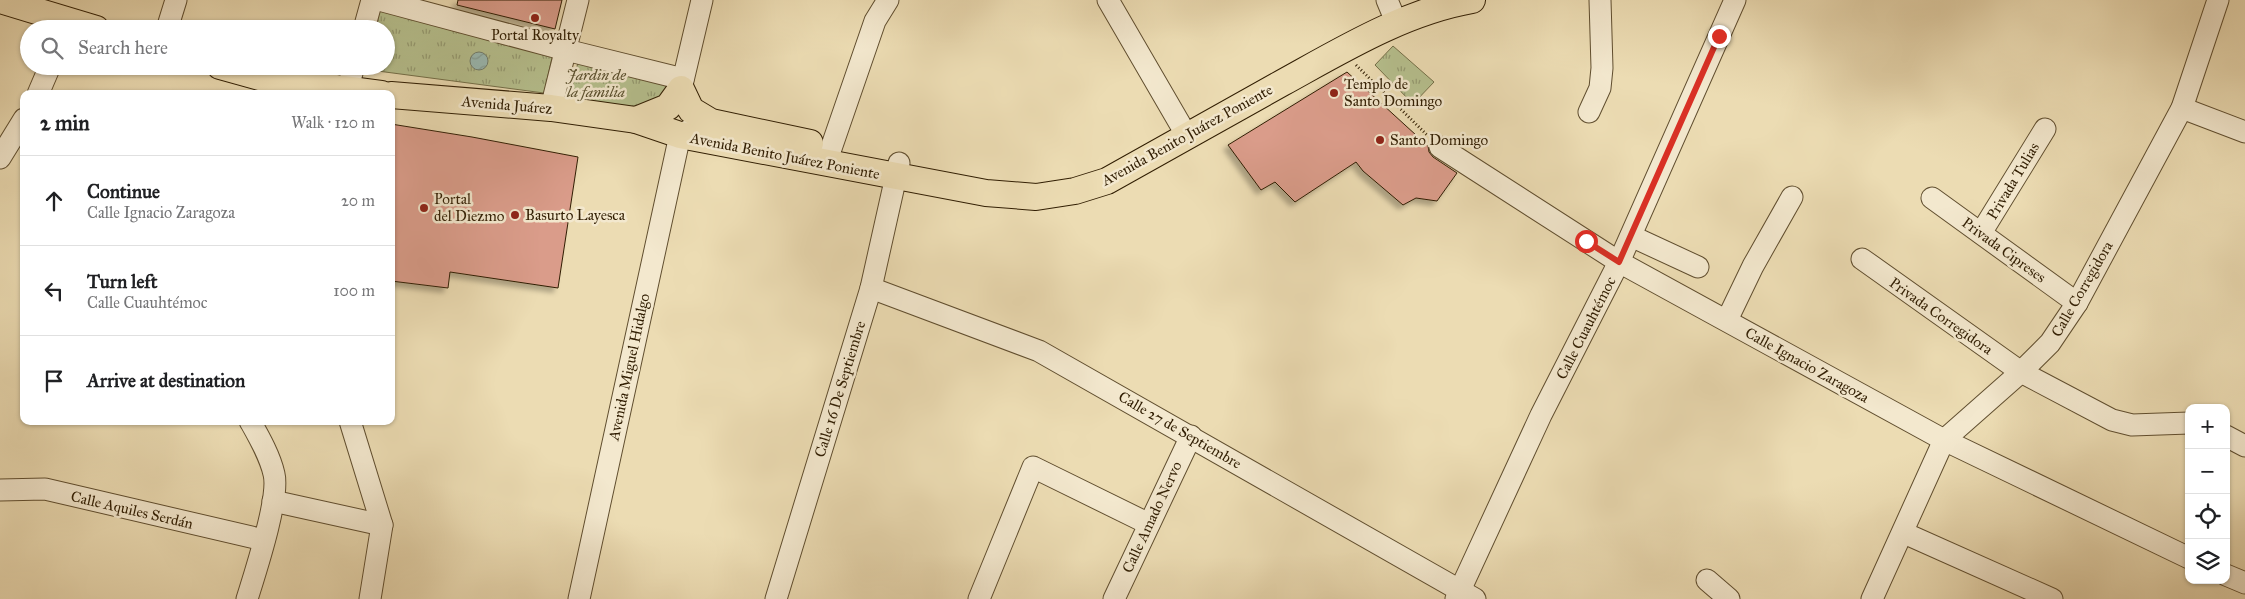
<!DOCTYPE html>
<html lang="en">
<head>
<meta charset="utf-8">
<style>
	:root { --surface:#fff; --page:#f2f2f2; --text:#202124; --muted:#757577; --line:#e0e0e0 }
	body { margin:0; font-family:"IM FELL Great Primer",serif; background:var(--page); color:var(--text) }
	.controls { position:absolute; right:15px; bottom:15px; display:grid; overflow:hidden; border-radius:10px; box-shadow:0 1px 4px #0004 }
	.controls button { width:45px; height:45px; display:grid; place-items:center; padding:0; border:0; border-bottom:1px solid var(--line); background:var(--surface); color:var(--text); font:25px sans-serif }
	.stop { position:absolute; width:15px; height:15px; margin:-11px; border:4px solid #d93025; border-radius:50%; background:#fff }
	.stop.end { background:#d93025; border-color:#fff; box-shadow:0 1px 5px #0008 }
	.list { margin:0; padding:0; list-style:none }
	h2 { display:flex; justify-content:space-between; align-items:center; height:65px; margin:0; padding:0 20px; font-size:21px }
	h2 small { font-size:16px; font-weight:400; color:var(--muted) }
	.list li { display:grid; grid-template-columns:32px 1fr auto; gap:15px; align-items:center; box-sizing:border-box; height:90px; padding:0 20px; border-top:1px solid var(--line) }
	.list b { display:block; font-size:19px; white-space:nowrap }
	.list p { margin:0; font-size:16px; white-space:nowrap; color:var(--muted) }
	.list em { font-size:16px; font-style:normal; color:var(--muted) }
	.icon { flex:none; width:28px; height:28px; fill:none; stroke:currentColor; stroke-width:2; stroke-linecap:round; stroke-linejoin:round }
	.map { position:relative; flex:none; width:2245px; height:599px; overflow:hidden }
	.search { position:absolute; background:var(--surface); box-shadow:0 1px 4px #0004; left:20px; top:20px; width:375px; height:55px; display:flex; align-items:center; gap:12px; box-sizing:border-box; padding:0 18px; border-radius:28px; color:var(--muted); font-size:19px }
	.panel { position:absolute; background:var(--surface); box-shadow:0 1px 4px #0004; left:20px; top:90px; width:375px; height:335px; border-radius:10px }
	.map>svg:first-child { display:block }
	.park { fill:url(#park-tufts); stroke:#746f48 }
	.water { fill:url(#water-waves); stroke:#707c6d }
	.building { fill:#da9c8a; stroke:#311e03; filter:url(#shadow) }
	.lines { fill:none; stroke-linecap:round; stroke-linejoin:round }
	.minor-casing { stroke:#604e2f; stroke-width:23 }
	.major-casing { stroke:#311e03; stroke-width:28 }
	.path { stroke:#311e03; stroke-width:3; stroke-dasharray:1 2.5; stroke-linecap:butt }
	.minor { stroke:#f3e8ce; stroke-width:21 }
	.major { stroke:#ecdcb3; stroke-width:26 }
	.route { stroke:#d93025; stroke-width:6 }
	.poi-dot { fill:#8f2418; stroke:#f3e8ce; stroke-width:2 }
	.labels { text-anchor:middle; stroke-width:5; stroke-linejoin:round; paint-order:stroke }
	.poi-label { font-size:15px; fill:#311e03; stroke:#f3e8ce; text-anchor:start }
	.park-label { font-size:15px; font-style:italic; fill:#594f2d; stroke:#f3e8ce }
	.street-label { font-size:15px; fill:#311e03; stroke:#f3e8ce }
</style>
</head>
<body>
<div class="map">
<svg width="2245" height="599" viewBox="0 0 2245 599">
	<defs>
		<pattern id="park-tufts" width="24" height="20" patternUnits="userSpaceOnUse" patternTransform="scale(1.25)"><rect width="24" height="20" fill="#b6c08e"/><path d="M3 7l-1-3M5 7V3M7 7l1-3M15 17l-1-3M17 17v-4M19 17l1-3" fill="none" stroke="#959b72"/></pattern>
		<pattern id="water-waves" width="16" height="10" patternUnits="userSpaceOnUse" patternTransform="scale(1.25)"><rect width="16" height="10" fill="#9abab3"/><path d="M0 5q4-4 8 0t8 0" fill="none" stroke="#859f98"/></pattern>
		<filter id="shadow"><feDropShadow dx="-4.5" dy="4.5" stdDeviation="2.5" flood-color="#0004"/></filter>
	</defs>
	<rect width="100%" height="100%" fill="#ecdcb3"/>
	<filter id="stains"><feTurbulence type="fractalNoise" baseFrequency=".004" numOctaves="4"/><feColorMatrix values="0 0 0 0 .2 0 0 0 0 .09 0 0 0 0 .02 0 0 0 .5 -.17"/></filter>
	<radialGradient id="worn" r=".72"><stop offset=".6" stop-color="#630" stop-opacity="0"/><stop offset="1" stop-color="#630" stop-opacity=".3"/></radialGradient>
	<g class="park">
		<polygon points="373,6 554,49 544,93 355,68 356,66 386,66 386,29 367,29"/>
		<polygon points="1393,46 1434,82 1413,104 1375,65"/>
		<polygon points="579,58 670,81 654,111 569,100"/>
	</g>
	<circle class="water" cx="479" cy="61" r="9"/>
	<g class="building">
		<polygon points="458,0 562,0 555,29 457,5"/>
		<polygon points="1347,72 1428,146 1429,152 1433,157 1457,173 1437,201 1416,198 1403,205 1363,171 1356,162 1295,202 1275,182 1261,190 1228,145"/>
		<polygon points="391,124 472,137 578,157 558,288 450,272 448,288 391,281"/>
	</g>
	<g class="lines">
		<defs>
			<g id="minor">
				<polyline points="379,0 566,50 683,79"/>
				<polyline points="1108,0 1187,136"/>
				<polyline points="1387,0 1397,24"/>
				<polyline points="167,29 176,0"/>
				<polyline points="364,29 372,0"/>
				<polyline points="681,89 702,0"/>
				<polyline points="347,91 354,66"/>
				<polyline points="38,94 50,66"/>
				<polyline points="551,108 578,0"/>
				<polyline points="2182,108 2245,132"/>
				<polyline points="1589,112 1600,88 1602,68 1600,0"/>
				<polyline points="1440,147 1619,262 1944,440 2189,558"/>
				<polyline points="0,158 24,119"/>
				<polyline points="826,163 875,21 888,0"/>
				<polyline points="1932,198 2077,303"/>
				<polyline points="1981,233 2045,129"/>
				<polyline points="1631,236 1698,267"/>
				<polyline points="1862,259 2021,372 2112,420 2132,425 2189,423"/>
				<polyline points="871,288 1039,351 1475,599"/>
				<polyline points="1727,320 1753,266 1792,197"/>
				<polyline points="350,421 382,525 370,599"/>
				<polyline points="2226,436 2245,446"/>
				<polyline points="0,490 45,489 264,540"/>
				<polyline points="273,501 382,525"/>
				<polyline points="1904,533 2052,599"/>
				<polyline points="2226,575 2245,583"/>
				<polyline points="1707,580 1729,599"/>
				<path d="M247,599C255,573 280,498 274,474C270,456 259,437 250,421"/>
				<polyline points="579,599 680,135 693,128"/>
				<polyline points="776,599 871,288 899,163"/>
				<polyline points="979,599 1033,467 1149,524"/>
				<polyline points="1114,599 1191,436"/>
				<polyline points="1456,599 1541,415 1619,262 1735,0"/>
				<polyline points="1872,599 1944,440 2021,372 2050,343 2077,303 2182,108 2218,0"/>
			</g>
			<g id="major">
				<polyline points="0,0 96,29"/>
				<polyline points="220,66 267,79 381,94"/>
				<path d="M391,95L551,108L636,120L680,135L986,193L1036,197L1075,191L1107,181C1165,148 1224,116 1282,83C1342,50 1404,12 1472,0"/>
				<polyline points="636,120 668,107 681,89 691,110 711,122 810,143"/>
			</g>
		</defs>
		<use href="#minor" class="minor-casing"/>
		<use href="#major" class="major-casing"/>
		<polyline class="path" points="1356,65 1428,136"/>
		<use href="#minor" class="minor"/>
		<use href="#major" class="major"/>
	</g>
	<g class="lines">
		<polyline class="route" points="1586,241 1619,262 1719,36"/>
	</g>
	<g class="poi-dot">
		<circle cx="535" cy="18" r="5"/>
		<circle cx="1334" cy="93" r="5"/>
		<circle cx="1380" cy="140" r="5"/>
		<circle cx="424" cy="208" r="5"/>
		<circle cx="515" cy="215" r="5"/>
	</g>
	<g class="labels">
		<g class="poi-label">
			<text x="535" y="40" text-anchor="middle">Portal Royalty</text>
			<text x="1344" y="89">Templo de<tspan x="1344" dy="17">Santo Domingo</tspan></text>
			<text x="1390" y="145">Santo Domingo</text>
			<text x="434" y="204">Portal<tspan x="434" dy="17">del Diezmo</tspan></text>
			<text x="525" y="220">Basurto Layesca</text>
		</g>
		<g class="park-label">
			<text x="596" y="80">Jardin de<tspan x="596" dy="17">la familia</tspan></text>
		</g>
		<g class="street-label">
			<text transform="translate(507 105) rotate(5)" y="5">Avenida Juárez</text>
			<text transform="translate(1187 135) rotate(-29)" y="5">Avenida Benito Juárez Poniente</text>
			<text transform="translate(785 156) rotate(11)" y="5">Avenida Benito Juárez Poniente</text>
			<text transform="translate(2013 181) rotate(-59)" y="5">Privada Tulias</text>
			<text transform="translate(2004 250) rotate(36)" y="5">Privada Cipreses</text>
			<text transform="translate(2082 289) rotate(-60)" y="5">Calle Corregidora</text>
			<text transform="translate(1941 316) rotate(35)" y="5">Privada Corregidora</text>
			<text transform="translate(1586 328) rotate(-63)" y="5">Calle Cuauhtémoc</text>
			<text transform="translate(1807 365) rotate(29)" y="5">Calle Ignacio Zaragoza</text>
			<text transform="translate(629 367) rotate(-78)" y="5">Avenida Miguel Hidalgo</text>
			<text transform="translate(840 389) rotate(-73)" y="5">Calle 16 De Septiembre</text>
			<text transform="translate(1180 430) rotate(30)" y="5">Calle 27 de Septiembre</text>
			<text transform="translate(132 510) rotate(13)" y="5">Calle Aquiles Serdán</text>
			<text transform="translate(1152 517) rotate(-65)" y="5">Calle Amado Nervo</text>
		</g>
	</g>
	<rect width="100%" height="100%" filter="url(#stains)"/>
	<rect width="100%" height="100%" fill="url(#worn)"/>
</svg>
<div class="controls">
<button>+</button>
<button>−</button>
<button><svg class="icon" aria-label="locate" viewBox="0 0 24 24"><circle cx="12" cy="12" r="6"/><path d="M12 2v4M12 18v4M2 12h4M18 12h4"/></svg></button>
<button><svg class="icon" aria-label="layers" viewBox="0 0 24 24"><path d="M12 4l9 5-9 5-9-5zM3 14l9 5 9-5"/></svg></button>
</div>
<div class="stop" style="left:1586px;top:241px"></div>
<div class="stop end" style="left:1719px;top:36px"></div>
<div class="search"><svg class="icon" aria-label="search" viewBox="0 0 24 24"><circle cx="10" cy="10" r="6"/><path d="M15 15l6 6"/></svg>Search here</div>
<section class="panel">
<h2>2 min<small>Walk · 120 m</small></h2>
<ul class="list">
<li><svg class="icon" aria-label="ahead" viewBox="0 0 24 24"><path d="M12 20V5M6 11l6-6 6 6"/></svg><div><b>Continue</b><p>Calle Ignacio Zaragoza</p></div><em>20 m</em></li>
<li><svg class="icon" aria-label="left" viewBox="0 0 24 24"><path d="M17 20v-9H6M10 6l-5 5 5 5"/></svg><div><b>Turn left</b><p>Calle Cuauhtémoc</p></div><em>100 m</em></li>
<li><svg class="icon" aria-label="arrive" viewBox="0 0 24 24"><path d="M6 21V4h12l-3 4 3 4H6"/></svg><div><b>Arrive at destination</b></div></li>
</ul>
</section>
</div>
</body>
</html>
